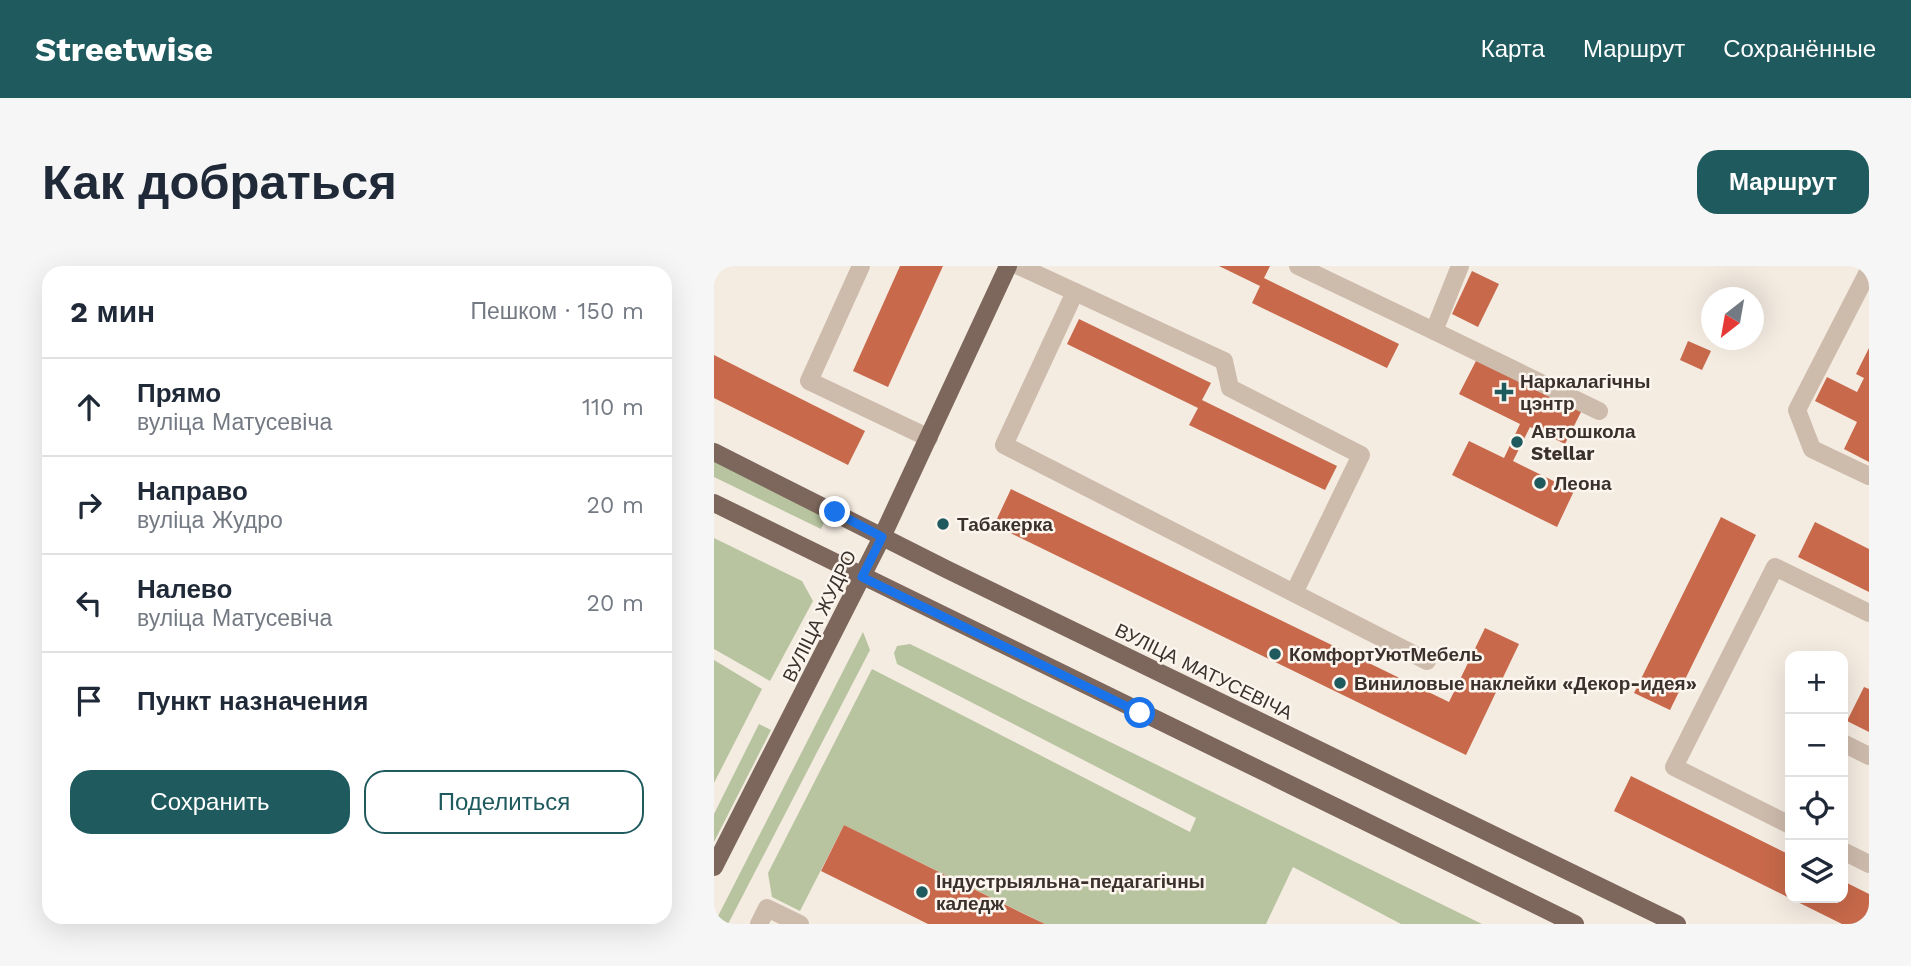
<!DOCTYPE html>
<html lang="ru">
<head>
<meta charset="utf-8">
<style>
	:root { --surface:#fff; --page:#f6f6f7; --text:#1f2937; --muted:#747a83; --line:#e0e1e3; --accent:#1f5a5e }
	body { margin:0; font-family:"Work Sans",sans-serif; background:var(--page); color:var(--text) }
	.controls { position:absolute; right:21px; bottom:21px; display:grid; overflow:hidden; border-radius:14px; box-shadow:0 7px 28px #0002 }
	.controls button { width:63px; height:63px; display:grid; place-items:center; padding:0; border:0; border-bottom:2px solid var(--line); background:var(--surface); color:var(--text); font:35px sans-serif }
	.compass { position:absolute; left:987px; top:21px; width:63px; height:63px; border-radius:50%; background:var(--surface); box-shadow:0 7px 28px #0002; rotate:211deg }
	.stop { position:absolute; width:21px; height:21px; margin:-16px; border:5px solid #1a73e8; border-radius:50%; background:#fff }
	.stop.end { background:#1a73e8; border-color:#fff; box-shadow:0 2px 7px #0008 }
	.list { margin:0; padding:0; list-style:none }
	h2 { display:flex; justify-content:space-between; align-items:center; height:91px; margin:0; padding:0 28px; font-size:30px }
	h2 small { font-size:23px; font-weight:400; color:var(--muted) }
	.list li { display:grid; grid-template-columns:46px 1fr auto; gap:21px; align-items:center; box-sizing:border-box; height:98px; padding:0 28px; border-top:2px solid var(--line) }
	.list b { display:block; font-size:26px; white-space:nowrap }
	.list p { margin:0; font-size:23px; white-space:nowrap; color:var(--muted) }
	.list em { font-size:23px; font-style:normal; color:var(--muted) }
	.actions { display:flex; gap:14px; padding:21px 28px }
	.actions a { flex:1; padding:16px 0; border:2px solid var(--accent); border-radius:21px; text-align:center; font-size:24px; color:var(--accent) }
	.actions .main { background:var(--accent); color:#fff }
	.icon { flex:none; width:38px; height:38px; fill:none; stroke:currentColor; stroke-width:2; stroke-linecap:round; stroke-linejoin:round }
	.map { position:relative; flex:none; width:1155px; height:658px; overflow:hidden; border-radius:21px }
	header { display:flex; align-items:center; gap:42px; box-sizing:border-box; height:98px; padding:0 35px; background:var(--accent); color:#fff }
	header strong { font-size:33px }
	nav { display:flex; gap:38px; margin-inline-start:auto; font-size:24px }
	.intro { display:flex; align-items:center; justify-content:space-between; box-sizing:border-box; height:168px; padding:0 42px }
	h1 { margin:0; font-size:49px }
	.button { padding:18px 32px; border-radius:21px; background:var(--accent); color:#fff; font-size:24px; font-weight:700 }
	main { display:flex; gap:42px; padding:0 42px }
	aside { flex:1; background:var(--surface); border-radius:21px; box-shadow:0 7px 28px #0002 }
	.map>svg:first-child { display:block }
	.green { fill:#b8c4a0 }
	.building { fill:#c8694b }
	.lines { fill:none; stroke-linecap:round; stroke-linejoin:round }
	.minor { stroke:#cdbbac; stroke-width:18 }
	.major { stroke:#7d675c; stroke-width:18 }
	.route { stroke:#1a73e8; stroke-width:9 }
	.poi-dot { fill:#1f5a5e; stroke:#fbf5ee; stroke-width:2.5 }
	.labels { text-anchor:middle; stroke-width:5; stroke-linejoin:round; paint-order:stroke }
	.poi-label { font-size:19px; font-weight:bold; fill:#3b302b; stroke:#fbf5ee; text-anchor:start }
	.street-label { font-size:19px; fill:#3b302b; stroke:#fbf5ee }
</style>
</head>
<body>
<header>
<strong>Streetwise</strong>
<nav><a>Карта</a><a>Маршрут</a><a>Сохранённые</a></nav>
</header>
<div class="intro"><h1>Как добраться</h1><a class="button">Маршрут</a></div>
<main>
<aside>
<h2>2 мин<small>Пешком · 150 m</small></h2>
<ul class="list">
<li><svg class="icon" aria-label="ahead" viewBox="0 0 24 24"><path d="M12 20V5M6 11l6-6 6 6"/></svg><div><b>Прямо</b><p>вуліца Матусевіча</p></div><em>110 m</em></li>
<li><svg class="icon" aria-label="right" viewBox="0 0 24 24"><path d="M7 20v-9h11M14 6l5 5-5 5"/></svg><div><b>Направо</b><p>вуліца Жудро</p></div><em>20 m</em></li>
<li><svg class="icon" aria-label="left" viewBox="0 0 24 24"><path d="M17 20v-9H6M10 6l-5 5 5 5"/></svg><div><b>Налево</b><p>вуліца Матусевіча</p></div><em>20 m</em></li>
<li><svg class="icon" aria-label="arrive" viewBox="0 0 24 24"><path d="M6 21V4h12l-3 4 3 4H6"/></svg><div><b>Пункт назначения</b></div></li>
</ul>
<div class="actions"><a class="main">Сохранить</a><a>Поделиться</a></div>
</aside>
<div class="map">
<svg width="1155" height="658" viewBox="0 0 1155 658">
	<rect width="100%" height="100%" fill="#f4ebe1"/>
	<g class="green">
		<polygon points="0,195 113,250 107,263 0,211"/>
		<polygon points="0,272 88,315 99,335 56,415 0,383"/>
		<polygon points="149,366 156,384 14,658 0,658"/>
		<polygon points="196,378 768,658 687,658 579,601 552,658 331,658 130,559 86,645 58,631 54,607 158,403 476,566 482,552 183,398 180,387 183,380"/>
		<polygon points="0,394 48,423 0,517"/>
		<polygon points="45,458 57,464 0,576 0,548"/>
	</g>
	<g class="building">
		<polygon points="186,0 229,0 174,121 139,105"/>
		<polygon points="505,0 556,0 550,12 685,78 673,102 538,37 546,20"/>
		<polygon points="758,5 785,18 764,61 738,48"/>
		<polygon points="365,53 497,117 488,134 623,200 611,224 475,159 484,142 353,78"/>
		<polygon points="974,75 997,85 988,104 966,94"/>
		<polygon points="1155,82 1155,196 1130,183 1143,156 1101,135 1113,111 1143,126 1150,112 1142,108"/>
		<polygon points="0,89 151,165 134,199 0,132"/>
		<polygon points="763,93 868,144 851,178 816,161 799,195 860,225 843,261 738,209 755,175 790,192 806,158 745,128"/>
		<polygon points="297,223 735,436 771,362 805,378 752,489 280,259"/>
		<polygon points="1007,251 1042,269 956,444 920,427"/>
		<polygon points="1101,256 1155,283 1155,326 1084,291"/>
		<polygon points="1150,421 1155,423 1155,466 1133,455"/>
		<polygon points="917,510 1076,589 1076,632 1129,632 1129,615 1155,628 1155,658 1128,658 900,545"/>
		<polygon points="130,559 310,648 331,658 214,658 107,605"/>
	</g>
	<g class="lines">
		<g class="minor">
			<polyline points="147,0 95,115 215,172"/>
			<polyline points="305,0 510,95 516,122 647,189 580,327"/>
			<polyline points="584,0 720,65 746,0"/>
			<polyline points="1155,4 1083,144 1098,183 1155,210"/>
			<polyline points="361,26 290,179 713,395"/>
			<polyline points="720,65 885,145"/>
			<polyline points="1129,477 1155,490"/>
			<polyline points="1076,559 960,501 1061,301 1155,347"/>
			<polyline points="1129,585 1155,598"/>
			<polyline points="45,658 53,642 86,658"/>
		</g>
		<g class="major">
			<polyline points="0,186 234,304 963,658"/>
			<polyline points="0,237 861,658"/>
			<polyline points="0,601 168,271 294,0"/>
		</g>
	</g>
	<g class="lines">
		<polyline class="route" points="121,246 168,271 148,311 426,447"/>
	</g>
	<g class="poi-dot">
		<path d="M786.5 115.5h7v7h7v7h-7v7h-7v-7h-7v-7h7z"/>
		<circle cx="803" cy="176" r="7"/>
		<circle cx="826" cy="217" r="7"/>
		<circle cx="229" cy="258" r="7"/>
		<circle cx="561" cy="388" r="7"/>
		<circle cx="626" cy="417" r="7"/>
		<circle cx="208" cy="626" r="7"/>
	</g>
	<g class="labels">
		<g class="poi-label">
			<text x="806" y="122">Наркалагічны<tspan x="806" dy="22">цэнтр</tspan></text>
			<text x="817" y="172">Автошкола<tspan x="817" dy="22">Stellar</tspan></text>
			<text x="840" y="224">Леона</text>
			<text x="243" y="265">Табакерка</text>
			<text x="575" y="395">КомфортУютМебель</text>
			<text x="640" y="424">Виниловые наклейки «Декор-идея»</text>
			<text x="222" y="622">Індустрыяльна-педагагічны<tspan x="222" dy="22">каледж</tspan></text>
		</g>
		<g class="street-label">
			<text transform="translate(105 350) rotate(-64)" y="7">ВУЛІЦА ЖУДРО</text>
			<text transform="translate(490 405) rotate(26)" y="7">ВУЛІЦА МАТУСЕВІЧА</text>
		</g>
	</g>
</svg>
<div class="controls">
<button>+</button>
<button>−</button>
<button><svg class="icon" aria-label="locate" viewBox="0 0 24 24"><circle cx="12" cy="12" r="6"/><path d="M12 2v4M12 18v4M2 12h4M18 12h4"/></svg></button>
<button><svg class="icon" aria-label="layers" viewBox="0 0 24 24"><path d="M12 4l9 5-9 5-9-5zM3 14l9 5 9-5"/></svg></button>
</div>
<svg class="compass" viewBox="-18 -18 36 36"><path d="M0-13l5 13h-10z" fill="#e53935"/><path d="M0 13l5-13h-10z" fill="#747a83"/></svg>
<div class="stop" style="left:426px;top:447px"></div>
<div class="stop end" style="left:121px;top:246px"></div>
</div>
</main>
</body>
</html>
